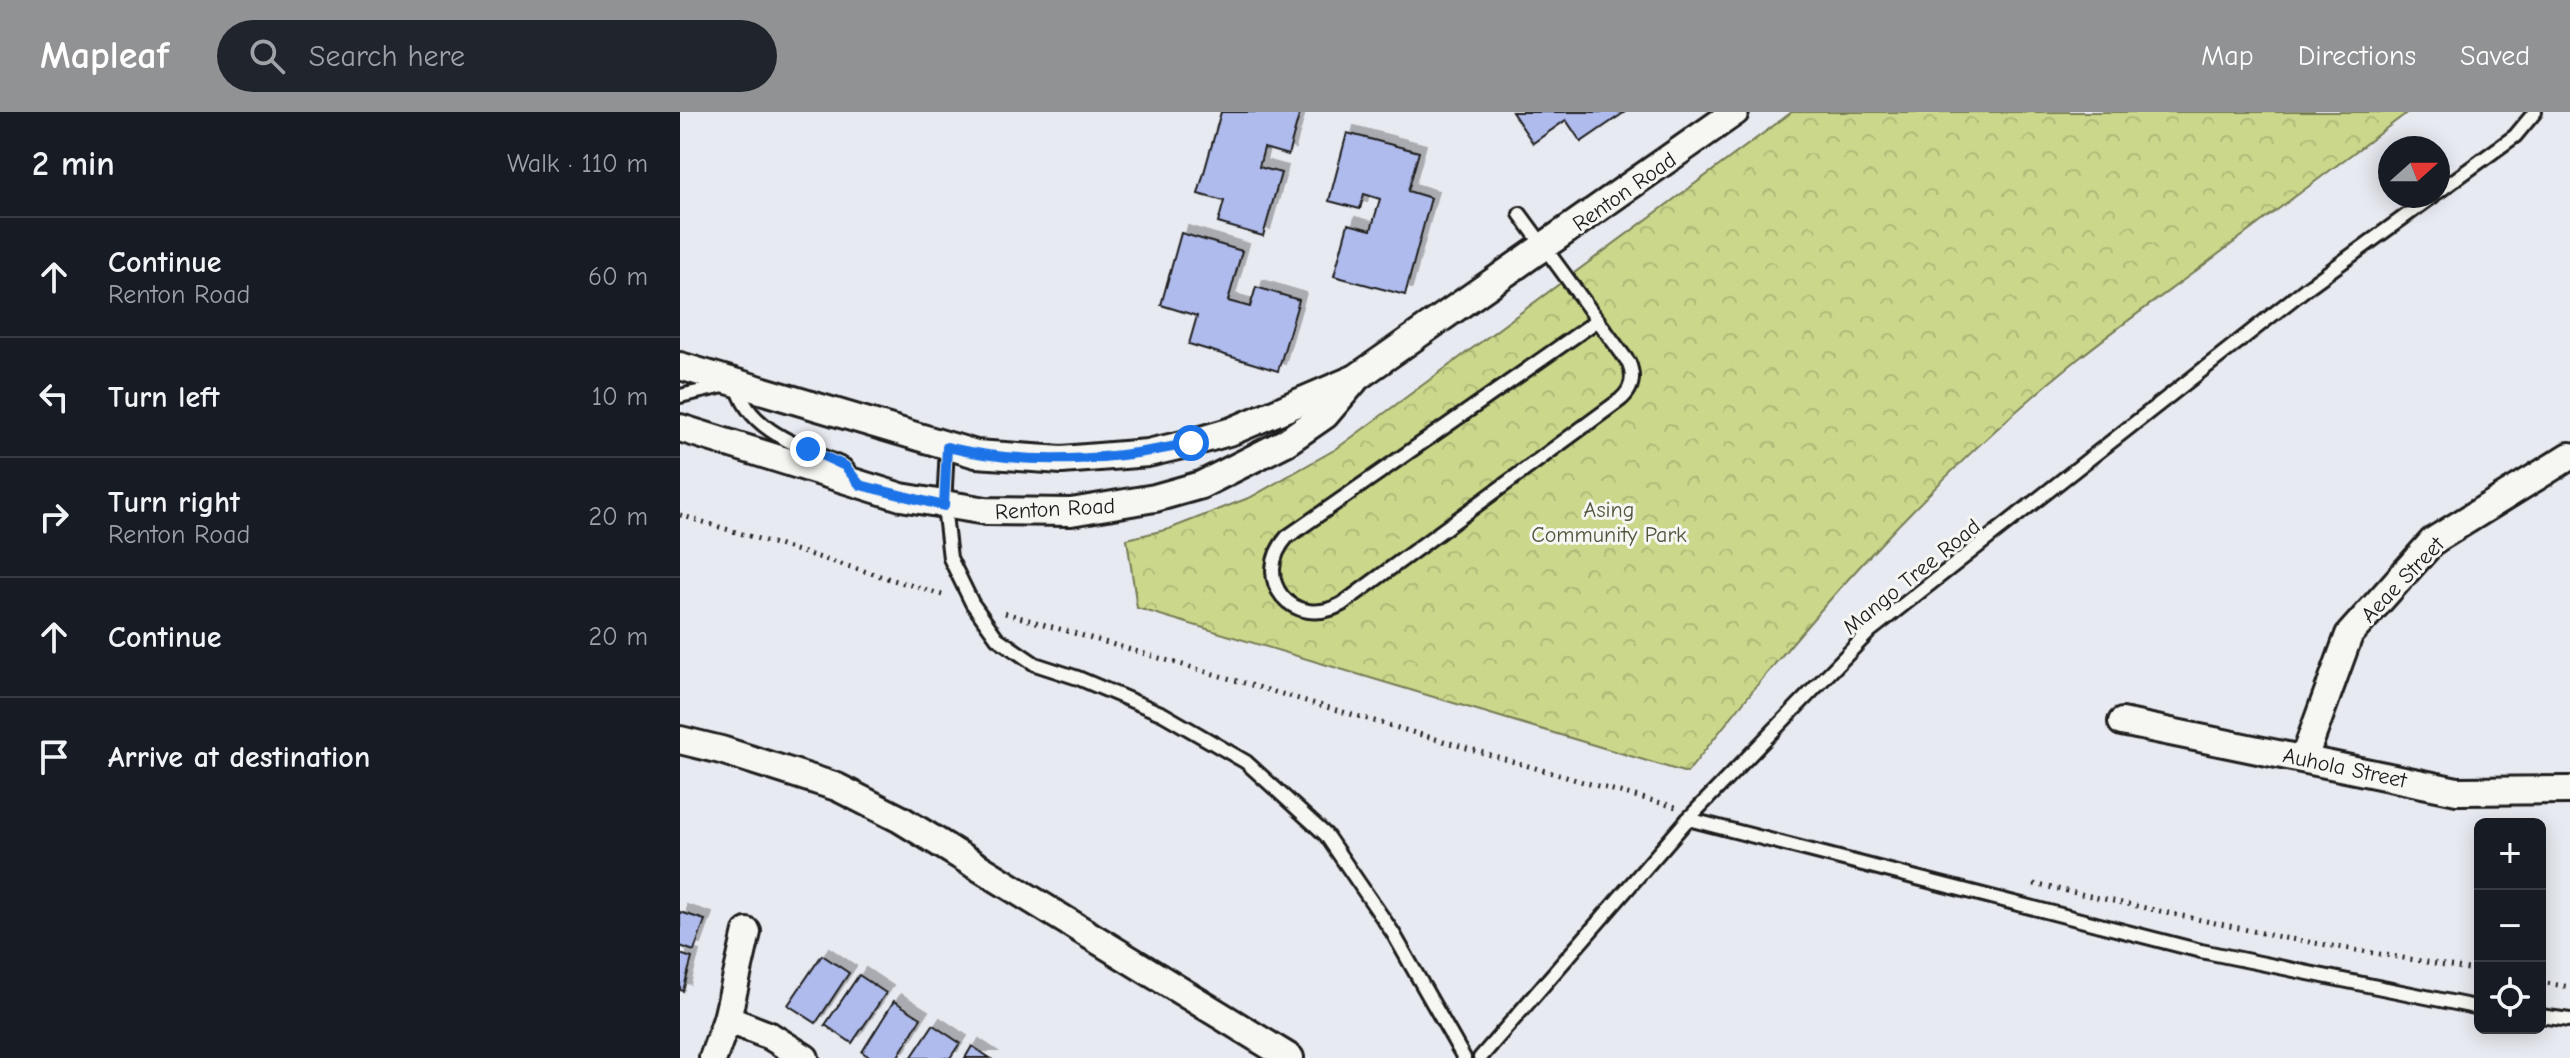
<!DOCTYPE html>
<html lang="en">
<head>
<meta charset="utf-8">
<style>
	:root { --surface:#171b24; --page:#20242c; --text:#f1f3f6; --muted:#9ea1a6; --line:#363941; --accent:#919294 }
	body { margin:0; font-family:"Comic Neue",sans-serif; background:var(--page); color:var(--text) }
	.controls { position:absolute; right:24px; bottom:24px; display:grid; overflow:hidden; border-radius:12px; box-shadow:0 4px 20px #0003 }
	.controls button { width:72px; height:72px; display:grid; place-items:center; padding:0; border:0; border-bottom:2px solid var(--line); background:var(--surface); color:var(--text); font:40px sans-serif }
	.compass { position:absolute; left:1698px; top:24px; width:72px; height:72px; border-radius:50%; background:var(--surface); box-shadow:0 4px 20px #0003; rotate:69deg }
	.stop { position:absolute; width:24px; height:24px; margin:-18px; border:6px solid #1a73e8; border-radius:50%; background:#fff }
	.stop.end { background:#1a73e8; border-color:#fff; box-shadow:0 2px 8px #0008 }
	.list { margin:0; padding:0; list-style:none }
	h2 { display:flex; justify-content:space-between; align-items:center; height:104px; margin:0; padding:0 32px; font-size:34px }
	h2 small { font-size:26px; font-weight:400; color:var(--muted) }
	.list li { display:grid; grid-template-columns:52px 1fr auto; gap:24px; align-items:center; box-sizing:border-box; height:120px; padding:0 32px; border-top:2px solid var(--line) }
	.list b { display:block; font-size:30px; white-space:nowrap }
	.list p { margin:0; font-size:26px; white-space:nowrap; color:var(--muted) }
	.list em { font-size:26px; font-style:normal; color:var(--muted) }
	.icon { flex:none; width:44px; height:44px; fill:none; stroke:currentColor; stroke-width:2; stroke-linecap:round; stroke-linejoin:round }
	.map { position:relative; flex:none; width:1890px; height:946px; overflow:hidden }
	header { display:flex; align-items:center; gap:48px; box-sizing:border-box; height:112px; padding:0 40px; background:var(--accent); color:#fff }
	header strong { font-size:38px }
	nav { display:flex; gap:44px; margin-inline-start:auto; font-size:28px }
	.search { width:560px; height:72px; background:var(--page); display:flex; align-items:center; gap:20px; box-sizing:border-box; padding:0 28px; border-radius:44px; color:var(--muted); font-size:30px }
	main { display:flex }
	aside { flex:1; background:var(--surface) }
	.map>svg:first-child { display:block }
	.park { fill:url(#park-crowns); stroke:#747a54; stroke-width:2 }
	.building { fill:#afbbec; stroke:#1c1c1c; stroke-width:2; filter:url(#shadow) }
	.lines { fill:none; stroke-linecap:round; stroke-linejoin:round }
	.service-casing { stroke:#1c1c1c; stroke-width:18 }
	.minor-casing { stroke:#1c1c1c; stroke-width:32 }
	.path { stroke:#1c1c1c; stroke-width:5; stroke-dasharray:2 6; stroke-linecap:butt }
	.service { stroke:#f6f6f2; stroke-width:12 }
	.minor { stroke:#f6f6f2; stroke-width:26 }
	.route { stroke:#1a73e8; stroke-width:10 }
	.labels { text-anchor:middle; stroke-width:6; stroke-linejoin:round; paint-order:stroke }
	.street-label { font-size:22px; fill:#1c1c1c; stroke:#f6f6f2 }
	.park-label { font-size:22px; fill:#51543d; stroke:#f6f6f2 }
</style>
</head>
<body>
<header>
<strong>Mapleaf</strong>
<div class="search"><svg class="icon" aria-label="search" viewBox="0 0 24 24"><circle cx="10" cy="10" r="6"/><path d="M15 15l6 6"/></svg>Search here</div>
<nav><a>Map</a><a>Directions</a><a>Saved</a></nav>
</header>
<main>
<aside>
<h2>2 min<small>Walk · 110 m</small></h2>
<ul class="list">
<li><svg class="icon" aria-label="ahead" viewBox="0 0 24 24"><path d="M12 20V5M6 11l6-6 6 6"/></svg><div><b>Continue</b><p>Renton Road</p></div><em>60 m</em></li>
<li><svg class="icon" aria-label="left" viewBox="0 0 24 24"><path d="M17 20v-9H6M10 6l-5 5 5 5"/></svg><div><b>Turn left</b></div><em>10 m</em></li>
<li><svg class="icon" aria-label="right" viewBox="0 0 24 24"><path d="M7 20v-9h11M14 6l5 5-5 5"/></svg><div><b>Turn right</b><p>Renton Road</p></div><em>20 m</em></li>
<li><svg class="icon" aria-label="ahead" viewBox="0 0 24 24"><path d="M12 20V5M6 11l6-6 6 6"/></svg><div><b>Continue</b></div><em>20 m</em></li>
<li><svg class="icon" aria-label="arrive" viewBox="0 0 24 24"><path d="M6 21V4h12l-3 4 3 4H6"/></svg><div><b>Arrive at destination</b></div></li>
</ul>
</aside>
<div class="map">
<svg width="1890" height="946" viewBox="0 0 1890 946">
	<defs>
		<pattern id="park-crowns" width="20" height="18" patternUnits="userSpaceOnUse" patternTransform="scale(2)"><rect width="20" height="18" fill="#cbd88b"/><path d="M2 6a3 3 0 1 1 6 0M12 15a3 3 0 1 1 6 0" fill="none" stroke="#aeb977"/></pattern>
		<filter id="shadow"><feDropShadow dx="7" dy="-7" stdDeviation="0" flood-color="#0004"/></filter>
	</defs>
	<rect width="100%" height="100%" fill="#e8eaf1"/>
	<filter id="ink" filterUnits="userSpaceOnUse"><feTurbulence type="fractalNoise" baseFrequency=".0125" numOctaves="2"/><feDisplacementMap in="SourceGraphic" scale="16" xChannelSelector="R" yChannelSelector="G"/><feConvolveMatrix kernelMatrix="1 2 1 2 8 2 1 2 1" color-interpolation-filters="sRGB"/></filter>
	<g filter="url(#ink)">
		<path class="park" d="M1112,0H1728C1655,55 1582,109 1509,164C1472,191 1434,218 1398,247C1251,365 1122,513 1007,661L457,496L447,427L489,417L571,385L656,337Z"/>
		<g class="building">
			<polygon points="541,0 620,0 608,43 584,36 579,55 601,61 583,124 538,111 544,89 518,82"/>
			<polygon points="832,0 945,0 901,30 886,8 853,31"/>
			<polygon points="667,21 739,40 728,79 751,86 725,183 654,164 668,112 691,118 700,87 684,82 680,97 649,89"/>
			<polygon points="501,121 562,139 548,189 570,195 576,175 619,188 598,259 509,232 517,204 481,193"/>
			<polygon points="0,800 25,808 14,839 0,834"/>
			<polygon points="0,842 12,846 3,879 0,878"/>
			<polygon points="142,843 169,861 136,911 108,893"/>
			<polygon points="179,863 206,881 172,931 145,913"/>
			<polygon points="214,889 241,906 217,946 191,946 182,940"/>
			<polygon points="253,913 280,931 270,946 231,946"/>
			<polygon points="292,934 310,946 285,946"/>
		</g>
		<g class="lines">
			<defs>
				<g id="service">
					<polyline points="1758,80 1835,24 1855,0"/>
					<path d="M840,102L949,251C955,266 952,278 940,288L662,492C613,519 570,467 607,425L918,208"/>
					<path d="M0,284L57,271C65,319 127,337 165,354L173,364"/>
					<polyline points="267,335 264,394 270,446 292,491 317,526 355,552 398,566 483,602 566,650 646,723 713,821 784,946"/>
					<polyline points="1008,707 1521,839 1800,896"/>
					<polyline points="1860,904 1890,908"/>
					<polyline points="800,946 1008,707 1190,519 1628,175 1753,84"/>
				</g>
				<g id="minor">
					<polyline points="0,254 296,342 382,348 468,341 511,331 552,319 676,266 1055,0"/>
					<polyline points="0,316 221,385 306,399 391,400 475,386 521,373 606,330 645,303 674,269"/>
					<polyline points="1442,610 1777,679 1890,678"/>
					<polyline points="0,628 41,638 157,675 220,707 610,946"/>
					<polyline points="1624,646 1669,523 1753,429 1890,344"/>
					<polyline points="47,907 67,820"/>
					<polyline points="33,946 47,907 90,924 125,946"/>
				</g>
			</defs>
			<use href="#service" class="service-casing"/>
			<use href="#minor" class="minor-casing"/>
			<g class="path">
				<polyline points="0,403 266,484"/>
				<polyline points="325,501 903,670 996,695"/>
				<polyline points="1354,772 1605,826 1800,859"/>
				<polyline points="1860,870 1890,875"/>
			</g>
			<use href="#service" class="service"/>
			<use href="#minor" class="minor"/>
		</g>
	</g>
	<g class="lines" filter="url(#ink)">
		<path class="route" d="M128,337L165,354L180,373L264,394L267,335C348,355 430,349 511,331"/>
	</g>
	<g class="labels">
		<g class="street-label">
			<text transform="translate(944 79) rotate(-35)" y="8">Renton Road</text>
			<text transform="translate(375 396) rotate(-3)" y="8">Renton Road</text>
			<text transform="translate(1231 464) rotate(-39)" y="8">Mango Tree Road</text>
			<text transform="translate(1722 467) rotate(-46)" y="8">Aeae Street</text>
			<text transform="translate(1665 655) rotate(12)" y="8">Auhola Street</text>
		</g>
		<g class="park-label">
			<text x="929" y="405">Asing<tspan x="929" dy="25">Community Park</tspan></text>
		</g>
	</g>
</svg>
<div class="controls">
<button>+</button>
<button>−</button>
<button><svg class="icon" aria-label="locate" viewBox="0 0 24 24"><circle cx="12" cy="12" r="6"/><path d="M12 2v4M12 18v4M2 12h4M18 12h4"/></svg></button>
</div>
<svg class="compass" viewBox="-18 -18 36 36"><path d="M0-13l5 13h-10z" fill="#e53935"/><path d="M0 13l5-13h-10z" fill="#9ea1a6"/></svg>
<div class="stop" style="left:511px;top:331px"></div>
<div class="stop end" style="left:128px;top:337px"></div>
</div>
</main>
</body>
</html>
